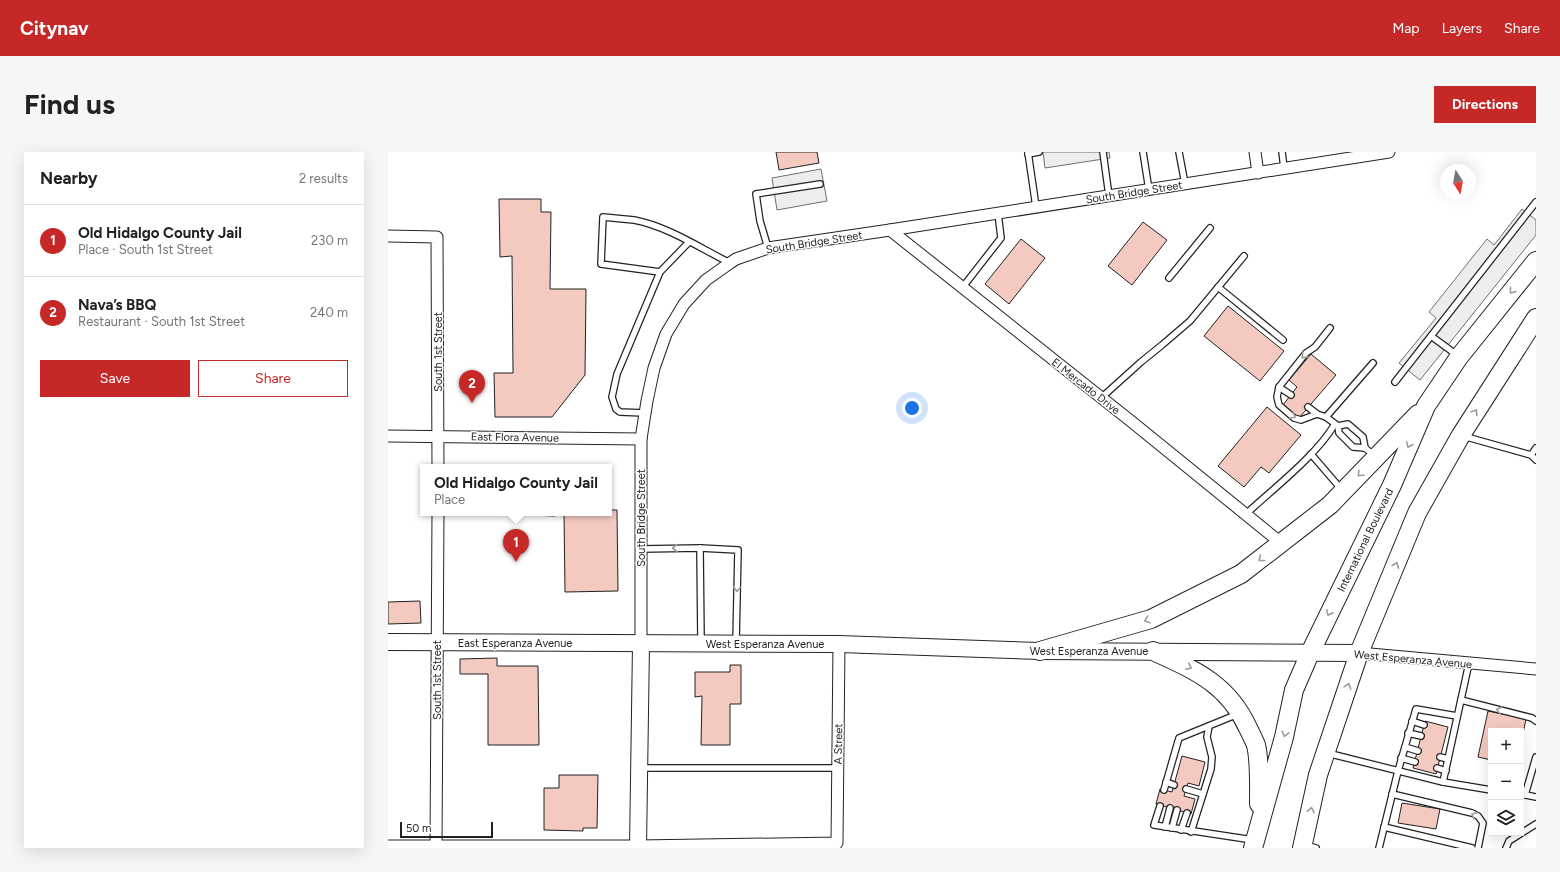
<!DOCTYPE html>
<html lang="en">
<head>
<meta charset="utf-8">
<style>
	:root { --surface:#fff; --page:#f6f6f6; --text:#222; --muted:#767676; --line:#e0e0e0; --accent:#c62828 }
	body { margin:0; font-family:Figtree,sans-serif; background:var(--page); color:var(--text) }
	.controls { position:absolute; right:12px; bottom:12px; display:grid; overflow:hidden; border-radius:0px; box-shadow:0 4px 16px #0002 }
	.controls button { width:36px; height:36px; display:grid; place-items:center; padding:0; border:0; border-bottom:1px solid var(--line); background:var(--surface); color:var(--text); font:20px sans-serif }
	.compass { position:absolute; left:1052px; top:12px; width:36px; height:36px; border-radius:50%; background:var(--surface); box-shadow:0 4px 16px #0002; rotate:169deg }
	.scale { position:absolute; left:12px; bottom:10px; width:93px; box-sizing:border-box; padding-left:4px; border:2px solid #222; border-top:0; font-size:11px; line-height:14px; white-space:nowrap; color:#222; -webkit-text-stroke:3px #fff; paint-order:stroke }
	.you { position:absolute; left:524px; top:256px; width:14px; height:14px; margin:-10px; border:3px solid #fff; border-radius:50%; background:#1a73e8; box-shadow:0 0 0 6px #1a73e833 }
	.badge { display:grid; place-items:center; width:26px; height:26px; border-radius:50%; background:var(--accent); color:#fff; font-size:13px; font-weight:700 }
	.pin { position:absolute; translate:-50% -33px; filter:drop-shadow(0 1px 2px #0008) }
	.pin::after { content:''; position:absolute; top:21px; width:14px; height:12px; background:inherit; clip-path:polygon(0 0,100% 0,50% 100%) }
	.popup { position:absolute; left:32px; top:312px; width:192px; height:52px; box-sizing:border-box; display:grid; place-content:center; border-radius:0px; background:var(--surface); filter:drop-shadow(0 1px 3px #0005); font-size:13px; white-space:nowrap; color:var(--muted) }
	.popup b { font-size:15px; color:var(--text) }
	.popup::after { content:''; position:absolute; left:50%; top:100%; margin-left:-8px; border:8px solid transparent; border-top-color:var(--surface) }
	.list { margin:0; padding:0; list-style:none }
	h2 { display:flex; justify-content:space-between; align-items:center; height:52px; margin:0; padding:0 16px; font-size:17px }
	h2 small { font-size:13px; font-weight:400; color:var(--muted) }
	.list li { display:grid; grid-template-columns:26px 1fr auto; gap:12px; align-items:center; box-sizing:border-box; height:72px; padding:0 16px; border-top:1px solid var(--line) }
	.list b { display:block; font-size:15px; white-space:nowrap }
	.list p { margin:0; font-size:13px; white-space:nowrap; color:var(--muted) }
	.list em { font-size:13px; font-style:normal; color:var(--muted) }
	.actions { display:flex; gap:8px; padding:12px 16px }
	.actions a { flex:1; padding:9px 0; border:1px solid var(--accent); border-radius:0px; text-align:center; font-size:14px; color:var(--accent) }
	.actions .main { background:var(--accent); color:#fff }
	.icon { flex:none; width:22px; height:22px; fill:none; stroke:currentColor; stroke-width:2; stroke-linecap:round; stroke-linejoin:round }
	.map { position:relative; flex:none; width:1148px; height:696px; overflow:hidden; border-radius:0px }
	header { display:flex; align-items:center; gap:24px; box-sizing:border-box; height:56px; padding:0 20px; background:var(--accent); color:#fff }
	header strong { font-size:19px }
	nav { display:flex; gap:22px; margin-inline-start:auto; font-size:14px }
	.intro { display:flex; align-items:center; justify-content:space-between; box-sizing:border-box; height:96px; padding:0 24px }
	h1 { margin:0; font-size:28px }
	.button { padding:10px 18px; border-radius:0px; background:var(--accent); color:#fff; font-size:14px; font-weight:700 }
	main { display:flex; gap:24px; padding:0 24px }
	aside { flex:1; background:var(--surface); border-radius:0px; box-shadow:0 4px 16px #0002 }
	.map>svg:first-child { display:block }
	.parking { fill:#ededed; stroke:#6f6f6f }
	.building { fill:#f3c9c0; stroke:#222 }
	.lines { fill:none; stroke-linecap:round; stroke-linejoin:round }
	.lane-casing { stroke:#222; stroke-width:8 }
	.street-casing { stroke:#222; stroke-width:13 }
	.secondary-casing { stroke:#222; stroke-width:18 }
	.primary-casing { stroke:#222; stroke-width:20 }
	.lane { stroke:#fff; stroke-width:5.5 }
	.street { stroke:#fff; stroke-width:11 }
	.secondary { stroke:#fff; stroke-width:16 }
	.primary { stroke:#fff; stroke-width:18 }
	.oneway { stroke:#9c9c9c }
	.labels { text-anchor:middle; stroke-width:3; stroke-linejoin:round; paint-order:stroke }
	.street-label { font-size:11px; fill:#222; stroke:#fff }
</style>
</head>
<body>
<header>
<strong>Citynav</strong>
<nav><a>Map</a><a>Layers</a><a>Share</a></nav>
</header>
<div class="intro"><h1>Find us</h1><a class="button">Directions</a></div>
<main>
<aside>
<h2>Nearby<small>2 results</small></h2>
<ul class="list">
<li><span class="badge">1</span><div><b>Old Hidalgo County Jail</b><p>Place · South 1st Street</p></div><em>230 m</em></li>
<li><span class="badge">2</span><div><b>Nava’s BBQ</b><p>Restaurant · South 1st Street</p></div><em>240 m</em></li>
</ul>
<div class="actions"><a class="main">Save</a><a>Share</a></div>
</aside>
<div class="map">
<svg width="1148" height="696" viewBox="0 0 1148 696">
	<rect width="100%" height="100%" fill="#fff"/>
	<g class="parking">
		<polygon points="655,0 721,0 722,6 657,16"/>
		<polygon points="433,17 439,49 389,58 384,26"/>
		<polygon points="1134,57 1148,68 1148,83 1032,228 1011,211 1048,166 1041,160 1099,87 1106,93"/>
	</g>
	<g class="building">
		<polygon points="388,0 429,0 431,11 391,18"/>
		<polygon points="111,47 153,47 153,60 163,60 162,137 198,137 197,223 164,265 107,265 106,221 125,221 124,104 112,105"/>
		<polygon points="755,70 779,88 744,133 720,114"/>
		<polygon points="633,87 657,106 621,152 597,132"/>
		<polygon points="840,154 896,199 872,229 816,184"/>
		<polygon points="923,202 948,223 911,266 895,253 909,235 901,228"/>
		<polygon points="879,255 913,283 881,321 873,315 856,335 830,314"/>
		<polygon points="221,358 229,358 230,439 177,440 176,361 221,361"/>
		<polygon points="140,361 167,361 167,364 140,363"/>
		<polygon points="32,449 33,471 0,472 0,450"/>
		<polygon points="109,506 109,514 150,514 151,593 100,593 100,522 72,522 72,507"/>
		<polygon points="342,513 353,513 353,552 342,552 342,593 313,593 314,544 307,545 307,520 342,520"/>
		<polygon points="1100,559 1138,567 1133,591 1133,579 1103,579 1103,608 1090,605"/>
		<polygon points="1037,569 1060,575 1048,622 1025,616"/>
		<polygon points="794,604 817,610 811,634 800,631 798,637 796,644 807,647 803,662 768,652 772,637 784,640"/>
		<polygon points="171,623 210,623 209,676 195,676 195,679 156,678 156,636 171,636"/>
		<polygon points="1014,651 1052,657 1048,677 1010,671"/>
	</g>
	<g class="lines">
		<defs>
			<g id="lane">
				<polyline points="640,0 648,55"/>
				<polyline points="715,0 721,44"/>
				<polyline points="755,0 761,38"/>
				<polyline points="791,0 797,32"/>
				<polyline points="894,0 896,16"/>
				<polyline points="640,2 651,0"/>
				<path d="M301,90L272,120L213,112L215,65C225,66 236,67 246,68C279,74 312,96 342,111"/>
				<polyline points="380,96 372,69 368,42 432,32"/>
				<polyline points="781,126 822,76"/>
				<polyline points="830,135 895,188"/>
				<polyline points="574,136 613,86 610,61"/>
				<polyline points="942,176 927,195 918,201 891,235 889,245 891,253 906,266 913,268 929,262 938,265 950,274 960,272 975,285 977,296"/>
				<polyline points="1043,184 1069,203"/>
				<polyline points="1007,230 1148,50"/>
				<polyline points="891,235 903,243"/>
				<polyline points="713,246 753,210 774,193 802,169 856,104"/>
				<polyline points="920,255 929,262"/>
				<polyline points="257,261 232,260 228,257 224,245 229,222 272,120"/>
				<polyline points="938,265 985,211"/>
				<polyline points="950,274 951,281 965,295 977,296 987,304"/>
				<polyline points="1075,284 1143,303 1148,308"/>
				<polyline points="923,302 954,338"/>
				<polyline points="1143,303 1148,296"/>
				<path d="M858,362C886,336 927,305 947,272"/>
				<polyline points="312,396 350,398 348,490"/>
				<polyline points="253,397 312,396 313,489"/>
				<polyline points="1073,548 1144,566 1148,569"/>
				<polyline points="1024,569 1036,573"/>
				<polyline points="1020,581 1033,584"/>
				<polyline points="1017,595 1030,599"/>
				<polyline points="939,601 1055,630 1081,511"/>
				<polyline points="1052,605 1060,607"/>
				<polyline points="1013,606 1027,610"/>
				<polyline points="252,616 450,616"/>
				<polyline points="1049,616 1058,619"/>
				<polyline points="778,630 786,633"/>
				<polyline points="1055,630 1103,638"/>
				<polyline points="798,637 815,642"/>
				<polyline points="776,638 791,586 850,562"/>
				<polyline points="1004,642 1084,661 1090,664 1095,671 1090,696"/>
				<polyline points="1133,642 1148,645"/>
				<polyline points="1137,643 1148,605"/>
				<polyline points="772,654 766,673 865,688"/>
				<polyline points="777,675 782,656"/>
				<polyline points="996,675 1084,696"/>
				<polyline points="784,676 789,658"/>
				<polyline points="793,678 799,661"/>
				<polyline points="803,680 823,617 824,605 819,585 821,574"/>
				<polyline points="917,693 928,696"/>
				<polyline points="991,696 1010,619 1028,557 1069,564"/>
				<polyline points="1118,696 1121,689 1148,672"/>
			</g>
			<g id="street">
				<polyline points="867,0 870,21"/>
				<polyline points="502,78 744,270 893,391"/>
				<polyline points="0,84 49,85 50,315"/>
				<polyline points="0,284 253,287"/>
				<polyline points="253,492 253,287 259,249 266,216 278,182 296,152 318,128 342,111 348,107 380,96 502,78 1001,0"/>
				<polyline points="971,501 1148,517"/>
				<polyline points="0,694 250,694 449,691 451,492"/>
				<polyline points="48,696 50,361"/>
			</g>
			<g id="secondary">
				<polyline points="0,490 451,492 652,499 971,501"/>
				<polyline points="250,696 253,492"/>
			</g>
			<g id="primary">
				<polyline points="652,499 763,467 853,422 942,353 1030,262"/>
				<path d="M765,499C807,518 840,532 860,576C863,582 866,588 868,593C872,609 871,635 871,652"/>
				<polyline points="865,696 896,585 906,538 922,501 1004,333 1038,254 1071,205 1148,109"/>
				<polyline points="914,696 930,623 971,501 1029,361 1073,283 1148,166"/>
			</g>
		</defs>
		<use href="#lane" class="lane-casing"/>
		<use href="#street" class="street-casing"/>
		<use href="#secondary" class="secondary-casing"/>
		<use href="#primary" class="primary-casing"/>
		<use href="#lane" class="lane"/>
		<use href="#street" class="street"/>
		<use href="#secondary" class="secondary"/>
		<use href="#primary" class="primary"/>
	</g>
	<defs><path id="oneway-chevron" d="M-2-3.5L2.5 0L-2 3.5" fill="none" stroke-width="1.6" stroke-linecap="round" stroke-linejoin="round"/></defs>
	<g class="oneway">
		<use href="#oneway-chevron" transform="translate(1124 139) rotate(129)"/>
		<use href="#oneway-chevron" transform="translate(916 204) rotate(133)"/>
		<use href="#oneway-chevron" transform="translate(1087 260) rotate(-58)"/>
		<use href="#oneway-chevron" transform="translate(905 264) rotate(31)"/>
		<use href="#oneway-chevron" transform="translate(1021 293) rotate(113)"/>
		<use href="#oneway-chevron" transform="translate(972 322) rotate(134)"/>
		<use href="#oneway-chevron" transform="translate(287 396) rotate(180)"/>
		<use href="#oneway-chevron" transform="translate(873 407) rotate(142)"/>
		<use href="#oneway-chevron" transform="translate(1008 413) rotate(-67)"/>
		<use href="#oneway-chevron" transform="translate(349 437) rotate(91)"/>
		<use href="#oneway-chevron" transform="translate(941 461) rotate(116)"/>
		<use href="#oneway-chevron" transform="translate(759 468) rotate(161)"/>
		<use href="#oneway-chevron" transform="translate(801 515) rotate(27)"/>
		<use href="#oneway-chevron" transform="translate(960 534) rotate(-72)"/>
		<use href="#oneway-chevron" transform="translate(1111 558) rotate(-166)"/>
		<use href="#oneway-chevron" transform="translate(897 582) rotate(103)"/>
		<use href="#oneway-chevron" transform="translate(923 658) rotate(-78)"/>
		<use href="#oneway-chevron" transform="translate(1086 663) rotate(-155)"/>
	</g>
	<g class="labels">
		<g class="street-label">
			<text transform="translate(746 40) rotate(-9)" y="4">South Bridge Street</text>
			<text transform="translate(426 90) rotate(-9)" y="4">South Bridge Street</text>
			<text transform="translate(50 200) rotate(-90)" y="4">South 1st Street</text>
			<text transform="translate(698 234) rotate(38)" y="4">El Mercado Drive</text>
			<text transform="translate(127 285) rotate(1)" y="4">East Flora Avenue</text>
			<text transform="translate(253 366) rotate(-90)" y="4">South Bridge Street</text>
			<text transform="translate(977 388) rotate(-64)" y="4">International Boulevard</text>
			<text x="127" y="495">East Esperanza Avenue</text>
			<text x="377" y="496">West Esperanza Avenue</text>
			<text x="701" y="503">West Esperanza Avenue</text>
			<text transform="translate(1025 507) rotate(5)" y="4">West Esperanza Avenue</text>
			<text transform="translate(49 528) rotate(-90)" y="4">South 1st Street</text>
			<text transform="translate(450 592) rotate(-89)" y="4">A Street</text>
		</g>
	</g>
</svg>
<div class="controls">
<button>+</button>
<button>−</button>
<button><svg class="icon" aria-label="layers" viewBox="0 0 24 24"><path d="M12 4l9 5-9 5-9-5zM3 14l9 5 9-5"/></svg></button>
</div>
<svg class="compass" viewBox="-18 -18 36 36"><path d="M0-13l5 13h-10z" fill="#e53935"/><path d="M0 13l5-13h-10z" fill="#767676"/></svg>
<div class="scale">50 m</div>
<div class="you"></div>
<div class="pin badge" style="left:128px;top:410px">1</div>
<div class="popup"><b>Old Hidalgo County Jail</b>Place</div>
<div class="pin badge" style="left:84px;top:251px">2</div>
</div>
</main>
</body>
</html>
